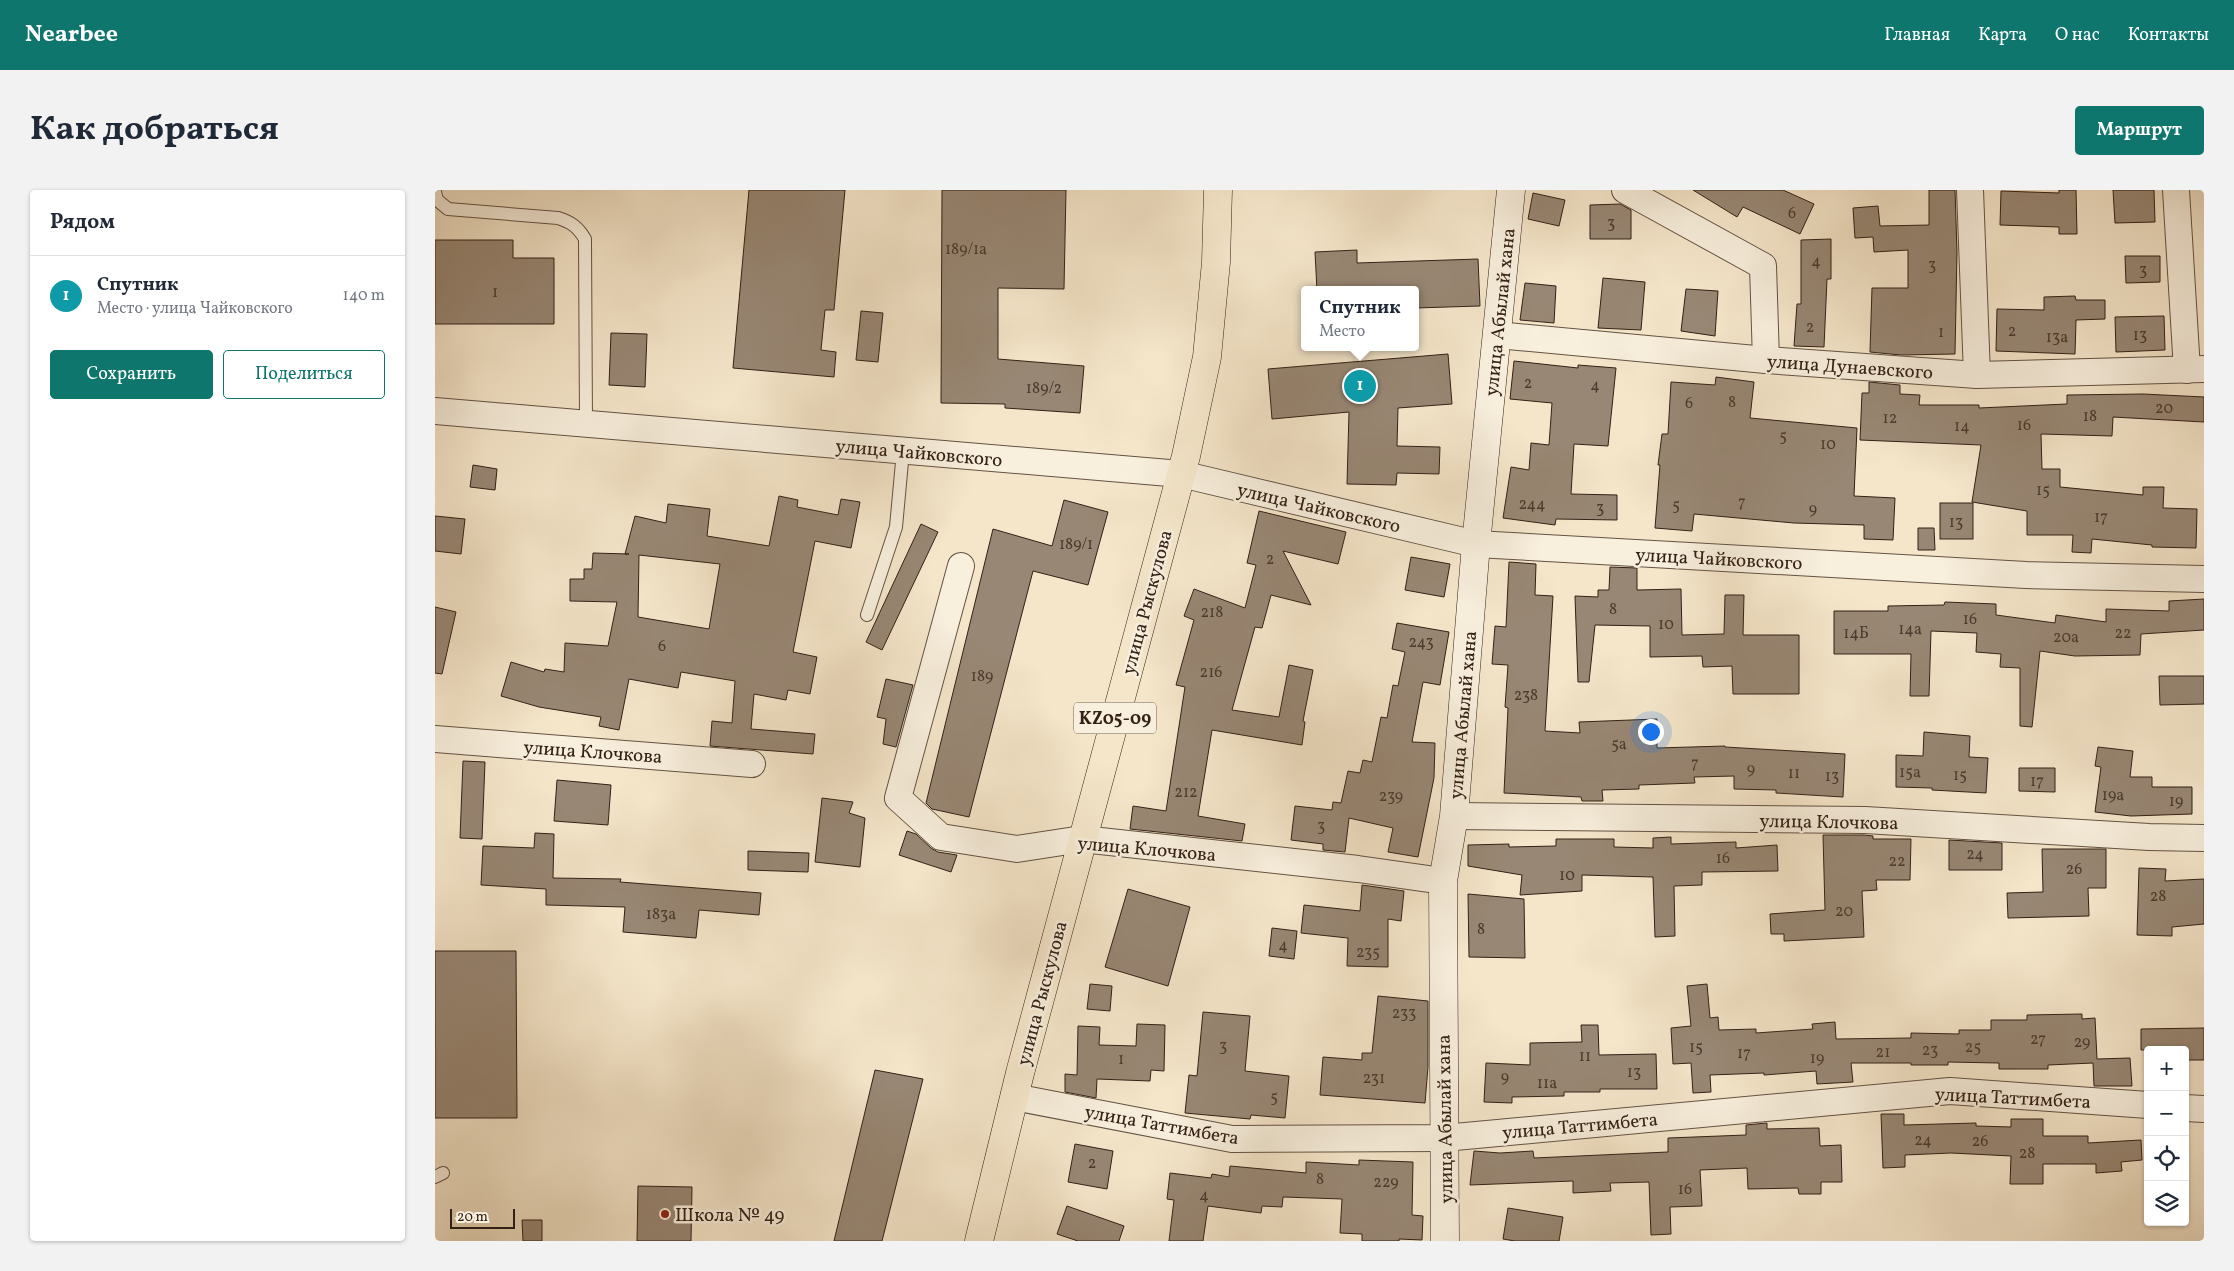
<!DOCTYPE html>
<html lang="ru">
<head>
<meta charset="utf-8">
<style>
	:root { --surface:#fff; --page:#f2f2f3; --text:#1f2937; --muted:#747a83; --line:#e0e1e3; --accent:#0f766e }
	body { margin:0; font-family:Vollkorn,serif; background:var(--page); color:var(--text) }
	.controls { position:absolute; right:15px; bottom:15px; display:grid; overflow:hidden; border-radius:5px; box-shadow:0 1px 4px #0004 }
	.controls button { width:45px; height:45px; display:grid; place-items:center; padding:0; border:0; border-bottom:1px solid var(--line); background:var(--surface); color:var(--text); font:25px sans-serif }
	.scale { position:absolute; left:15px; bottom:12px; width:65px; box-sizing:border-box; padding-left:5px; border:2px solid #332016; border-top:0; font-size:14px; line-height:18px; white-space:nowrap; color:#332016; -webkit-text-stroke:4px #f8efdd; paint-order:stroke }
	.you { position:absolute; left:1215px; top:541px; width:18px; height:18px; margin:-12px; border:4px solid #fff; border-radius:50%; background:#1a73e8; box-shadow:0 0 0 8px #1a73e833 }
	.badge { display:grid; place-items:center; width:32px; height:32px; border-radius:50%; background:var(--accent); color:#fff; font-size:16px; font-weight:700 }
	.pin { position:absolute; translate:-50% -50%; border:2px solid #fff; box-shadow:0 1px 5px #0006 }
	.popup { position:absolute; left:866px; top:96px; width:118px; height:65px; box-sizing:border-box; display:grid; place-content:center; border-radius:5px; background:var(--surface); filter:drop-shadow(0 1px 4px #0005); font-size:16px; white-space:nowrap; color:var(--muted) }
	.popup b { font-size:19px; color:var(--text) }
	.popup::after { content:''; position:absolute; left:50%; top:100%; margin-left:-10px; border:10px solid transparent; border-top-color:var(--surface) }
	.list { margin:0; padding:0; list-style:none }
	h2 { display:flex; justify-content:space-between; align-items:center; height:65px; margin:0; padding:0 20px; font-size:21px }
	h2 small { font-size:16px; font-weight:400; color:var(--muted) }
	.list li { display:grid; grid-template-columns:32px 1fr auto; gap:15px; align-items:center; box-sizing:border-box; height:80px; padding:0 20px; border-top:1px solid var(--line) }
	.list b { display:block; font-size:19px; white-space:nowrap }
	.list p { margin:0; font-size:16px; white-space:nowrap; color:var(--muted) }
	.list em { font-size:16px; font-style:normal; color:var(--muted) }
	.actions { display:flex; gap:10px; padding:15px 20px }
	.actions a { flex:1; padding:11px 0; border:1px solid var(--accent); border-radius:5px; text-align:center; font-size:18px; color:var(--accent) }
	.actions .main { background:var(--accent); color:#fff }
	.icon { flex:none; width:28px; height:28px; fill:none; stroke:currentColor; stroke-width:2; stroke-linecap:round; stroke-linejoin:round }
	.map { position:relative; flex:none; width:1769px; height:1051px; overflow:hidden; border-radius:5px }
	header { display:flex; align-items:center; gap:30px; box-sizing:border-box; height:70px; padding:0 25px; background:var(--accent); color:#fff }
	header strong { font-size:24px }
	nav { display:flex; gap:28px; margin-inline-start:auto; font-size:18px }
	.intro { display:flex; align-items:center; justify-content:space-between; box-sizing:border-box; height:120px; padding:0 30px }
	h1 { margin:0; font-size:35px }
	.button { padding:12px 22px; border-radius:5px; background:var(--accent); color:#fff; font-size:18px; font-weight:700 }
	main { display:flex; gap:30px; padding:0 30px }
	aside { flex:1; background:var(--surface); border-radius:5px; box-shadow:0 1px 4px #0004 }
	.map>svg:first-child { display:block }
	.building { fill:#988774; stroke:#332016; fill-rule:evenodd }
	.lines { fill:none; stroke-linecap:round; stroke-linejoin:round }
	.lane-casing { stroke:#645243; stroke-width:14 }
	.street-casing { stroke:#645243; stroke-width:28 }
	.secondary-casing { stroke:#332016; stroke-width:29 }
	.primary-casing { stroke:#332016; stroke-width:29 }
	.lane { stroke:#f8efdd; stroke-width:12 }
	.street { stroke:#f8efdd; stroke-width:26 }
	.secondary { stroke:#f8efdd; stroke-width:28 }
	.primary { stroke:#f5e6ca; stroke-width:28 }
	.poi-dot { fill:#8f2418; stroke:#f8efdd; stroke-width:2 }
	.labels { text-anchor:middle; stroke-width:5; stroke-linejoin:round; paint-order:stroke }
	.number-label { font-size:16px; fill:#4c3a2e }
	.shield { fill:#f8efdd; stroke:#6e5e52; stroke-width:1 }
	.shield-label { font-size:18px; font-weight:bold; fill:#332016 }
	.street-label { font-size:19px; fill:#332016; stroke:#f8efdd }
	.poi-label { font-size:19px; fill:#332016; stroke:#f8efdd; text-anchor:start }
</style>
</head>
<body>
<header>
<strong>Nearbee</strong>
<nav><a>Главная</a><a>Карта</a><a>О нас</a><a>Контакты</a></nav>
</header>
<div class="intro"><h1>Как добраться</h1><a class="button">Маршрут</a></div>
<main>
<aside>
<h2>Рядом<small></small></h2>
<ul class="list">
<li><span class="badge" style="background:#0f9aa8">1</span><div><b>Спутник</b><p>Место · улица Чайковского</p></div><em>140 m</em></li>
</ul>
<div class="actions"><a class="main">Сохранить</a><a>Поделиться</a></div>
</aside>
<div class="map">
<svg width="1769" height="1051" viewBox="0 0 1769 1051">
	<rect width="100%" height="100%" fill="#f5e6ca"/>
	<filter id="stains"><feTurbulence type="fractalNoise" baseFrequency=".004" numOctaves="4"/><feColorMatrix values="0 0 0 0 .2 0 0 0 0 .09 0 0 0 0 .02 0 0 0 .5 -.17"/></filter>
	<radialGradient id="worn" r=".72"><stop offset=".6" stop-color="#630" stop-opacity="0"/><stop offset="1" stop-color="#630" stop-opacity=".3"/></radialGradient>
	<g class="building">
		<polygon points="314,0 410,0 399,120 390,120 386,160 401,162 399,187 298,178"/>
		<polygon points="507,0 631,0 629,99 563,98 563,169 649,176 645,223 570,218 570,214 506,213"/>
		<polygon points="1258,0 1348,0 1379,14 1365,44 1308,17 1302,27"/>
		<polygon points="1494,0 1520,0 1522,62 1520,164 1466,165 1435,162 1437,98 1473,98 1473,60 1439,62 1438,47 1420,48 1418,18 1443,16 1445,36 1494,35"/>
		<polygon points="1624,0 1641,0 1642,44 1624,44 1624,37 1565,35 1566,1 1624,3"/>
		<polygon points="1678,0 1719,0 1720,32 1680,33"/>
		<polygon points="1098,3 1130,10 1124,36 1093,29"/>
		<polygon points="1185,14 1196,20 1196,49 1155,49 1155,15"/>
		<polygon points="1396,49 1396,89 1392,89 1389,157 1359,156 1362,114 1366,114 1366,50"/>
		<polygon points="0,50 78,50 78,68 119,68 119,134 0,134"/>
		<polygon points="922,60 922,73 1043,69 1045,116 980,118 980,100 882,100 880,62"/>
		<polygon points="1690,66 1725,66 1725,92 1691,93"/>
		<polygon points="1168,88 1210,92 1206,140 1163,138"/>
		<polygon points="1090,93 1121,96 1119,133 1085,130"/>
		<polygon points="1251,99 1283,101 1280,146 1246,141"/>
		<polygon points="1640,106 1641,110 1670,110 1670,129 1641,130 1640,164 1561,161 1562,119 1609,120 1609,107"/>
		<polygon points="426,121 448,123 443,172 421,170"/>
		<polygon points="1729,126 1730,160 1681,162 1680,127"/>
		<polygon points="176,143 212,144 210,197 174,195"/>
		<polygon points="1013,164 1017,214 963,218 962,256 1005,257 1004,284 962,283 961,295 912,294 914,222 837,229 833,179"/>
		<polygon points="1079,171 1143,178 1143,175 1181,178 1173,256 1139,254 1136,304 1182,305 1182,330 1121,329 1120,335 1068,328 1076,277 1094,280 1096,253 1114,255 1117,213 1075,209"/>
		<polygon points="1281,187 1319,192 1315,228 1422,238 1419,306 1460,308 1458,350 1429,349 1429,335 1359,333 1259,324 1257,341 1220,338 1225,275 1223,275 1227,244 1233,244 1236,192 1280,195"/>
		<polygon points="1434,192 1465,195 1465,204 1485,205 1484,215 1544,215 1544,218 1632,214 1632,205 1708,204 1769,207 1769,232 1678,227 1677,246 1606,244 1607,279 1625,279 1625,297 1708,305 1708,297 1729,297 1728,318 1762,319 1761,358 1717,357 1717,355 1657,349 1656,363 1637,362 1638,345 1592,345 1592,321 1537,312 1546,255 1425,250 1427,203 1434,203"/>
		<polygon points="38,275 62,279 60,300 35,297"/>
		<path d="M344,306L363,310L362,317L403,325L406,309L425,312L416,358L380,351L358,462L382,467L375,504L353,500L351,510L319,504L316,539L380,544L378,564L275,556L277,531L297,533L300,491L246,482L243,498L194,489L184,540L164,536L166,527L104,517L66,506L76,472L109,482L110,479L129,482L130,453L173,456L182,412L135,411V389H149V379H157L158,363L194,364H190L200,326L231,333L233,314L275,319L272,346L334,356ZM204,365L285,374L274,439L203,427Z"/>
		<polygon points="629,310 673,322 653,395 598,381 534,627 497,619 491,613 558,339 617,356"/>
		<rect x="1505" y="313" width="33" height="36"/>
		<polygon points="824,321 911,342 903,374 848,361 876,415 836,405 827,438 820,437 797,520 844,527 854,475 878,480 868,531 870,532 867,555 777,540 763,626 810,634 807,651 695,639 698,616 731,621 750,497 741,495 759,430 749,426 759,399 810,418 821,375 812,373"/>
		<polygon points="0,326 30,329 26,364 0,361"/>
		<polygon points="486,334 503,342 447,460 431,452"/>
		<polygon points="1483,338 1499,338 1500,360 1483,360"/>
		<polygon points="976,367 1015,374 1009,407 970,400"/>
		<polygon points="1074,372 1101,374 1100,405 1118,406 1110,541 1145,543 1144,532 1222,529 1222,558 1290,556 1290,557 1410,564 1408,607 1341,603 1341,600 1299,599 1299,586 1259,587 1260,593 1204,595 1204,599 1167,600 1168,611 1147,611 1146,607 1069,603 1073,518 1070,517 1073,475 1057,474 1060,436 1071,437"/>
		<polygon points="1175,377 1202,378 1202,400 1246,399 1247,445 1289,444 1290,405 1309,405 1308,445 1364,445 1364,504 1298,504 1297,476 1268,477 1267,466 1215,467 1215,436 1160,435 1154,492 1143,492 1140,406 1163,407 1163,400 1174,400"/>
		<polygon points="1769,409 1769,440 1706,444 1705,465 1640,466 1605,461 1597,537 1585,536 1585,478 1565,477 1566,464 1541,462 1542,443 1496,441 1494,506 1475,506 1476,464 1399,464 1399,421 1453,421 1453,416 1509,415 1510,412 1561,414 1561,425 1620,433 1621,425 1671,432 1671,419 1734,421 1734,411"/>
		<polygon points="0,417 21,422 7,484 0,483"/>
		<polygon points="962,433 1014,442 1005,495 988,492 977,552 1000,553 999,588 983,667 953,662 958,638 914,628 910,662 888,660 888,654 856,650 860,616 897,620 898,612 906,613 913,581 925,583 928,570 937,572 946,527 952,528 958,495 963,496 970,462 957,459"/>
		<polygon points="1724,486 1769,486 1769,514 1725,515"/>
		<polygon points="451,489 478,495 461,557 448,554 451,529 442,527"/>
		<polygon points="1489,542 1535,546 1534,567 1553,568 1551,603 1497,600 1497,598 1461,597 1461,565 1488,566"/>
		<polygon points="1663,557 1698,561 1695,587 1717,587 1717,597 1757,597 1757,624 1696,626 1660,622 1666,577 1660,576"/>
		<polygon points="28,571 50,572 47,649 25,648"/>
		<polygon points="1584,578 1620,578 1620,602 1584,601"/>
		<polygon points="122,590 176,595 173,635 119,631"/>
		<polygon points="387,608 418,612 414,623 430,628 425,677 380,672"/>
		<polygon points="472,641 481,644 496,658 503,662 522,665 516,682 464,665"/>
		<polygon points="100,643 119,644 118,688 186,689 185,692 326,703 324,725 264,720 261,748 188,742 190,717 111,715 111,699 46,695 48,656 99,658"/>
		<polygon points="1388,645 1429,645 1438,646 1438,649 1476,649 1475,690 1441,690 1442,700 1427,701 1429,747 1349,751 1349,744 1336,744 1335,724 1390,720"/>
		<polygon points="1236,647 1236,654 1301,652 1301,658 1342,655 1343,681 1267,682 1267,695 1239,696 1240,746 1220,747 1218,687 1147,685 1147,701 1085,705 1087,685 1033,676 1033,655 1074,654 1074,657 1121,656 1121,649 1179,649 1179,657 1218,658 1218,648"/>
		<polygon points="1514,650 1567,653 1567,680 1514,680"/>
		<polygon points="1607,659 1671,659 1671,698 1653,698 1654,726 1573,728 1572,703 1608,702"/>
		<polygon points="313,661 374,663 373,682 313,680"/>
		<polygon points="1704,678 1731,679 1730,691 1769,689 1769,734 1737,737 1737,746 1702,745"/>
		<polygon points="927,695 969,701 966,731 953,729 953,777 912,776 913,748 866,743 869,715 925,721"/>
		<polygon points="693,699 755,717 733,796 670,777"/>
		<polygon points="1033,704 1089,709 1090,768 1034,767"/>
		<polygon points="837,738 862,741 859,769 834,766"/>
		<polygon points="0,761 81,761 82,928 0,928"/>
		<polygon points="655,794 677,796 675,821 652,819"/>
		<polygon points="1272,794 1275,828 1283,827 1284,840 1321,839 1321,843 1378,839 1377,834 1400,832 1401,849 1476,848 1476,843 1524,844 1524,840 1556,840 1556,830 1592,830 1592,825 1647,824 1647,829 1660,828 1662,869 1695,868 1697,896 1659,896 1658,873 1613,875 1613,879 1564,879 1564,873 1513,872 1513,875 1476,875 1476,873 1416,873 1418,892 1382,894 1381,881 1329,885 1329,883 1275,885 1276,902 1258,903 1256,873 1238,874 1236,838 1256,836 1252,796"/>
		<polygon points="943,806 993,811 993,877 990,913 885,905 888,867 927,870 927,863 937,863"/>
		<polygon points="768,822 815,826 810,881 854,886 850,928 816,925 815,929 750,923 754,885 762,886"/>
		<polygon points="702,834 730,835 729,881 716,880 715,891 662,889 661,908 630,902 630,884 642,885 643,836 665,837 664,855 701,856"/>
		<polygon points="1146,835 1163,835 1164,865 1221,864 1222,899 1165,899 1165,902 1129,902 1129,906 1077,907 1077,913 1049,912 1051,873 1095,875 1095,853 1147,852"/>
		<polygon points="1769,838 1769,870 1750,870 1750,860 1706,860 1706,839"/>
		<polygon points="440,880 488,889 447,1051 399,1051"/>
		<polygon points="1446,924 1469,924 1469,935 1541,933 1541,936 1576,937 1576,929 1608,929 1608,946 1653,946 1653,953 1706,950 1707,970 1686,972 1687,981 1661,983 1661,974 1608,974 1608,994 1575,994 1576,966 1516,963 1470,965 1470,977 1448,978"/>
		<polygon points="1332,933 1332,939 1384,938 1385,956 1406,955 1407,992 1386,992 1386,1004 1364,1004 1363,998 1313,999 1312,978 1265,980 1267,1016 1235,1017 1236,1044 1216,1045 1214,992 1175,993 1176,1001 1138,1003 1138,991 1035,995 1039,961 1065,963 1098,961 1099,968 1233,962 1233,948 1311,945 1311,935"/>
		<polygon points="640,954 678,961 672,999 633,992"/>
		<polygon points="924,970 978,972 977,1025 988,1026 987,1050 964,1049 964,1051 927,1051 927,1044 905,1043 907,1009 848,1007 847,1017 827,1016 826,1023 773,1016 768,1051 734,1051 739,1010 732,1009 735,983 776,988 777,984 794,987 795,976 871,983 871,972 924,975"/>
		<polygon points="203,996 257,997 256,1051 202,1051"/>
		<polygon points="632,1016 689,1036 684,1051 643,1051 622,1044"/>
		<polygon points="1073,1018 1128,1027 1124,1051 1080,1051 1068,1049"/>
		<polygon points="87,1030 107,1030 107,1051 88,1051"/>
	</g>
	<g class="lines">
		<defs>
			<g id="lane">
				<path d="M0,2L2,10L13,19L123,28C136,32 143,37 150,49L151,234"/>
				<polyline points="432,425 461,337 468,261"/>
				<polyline points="0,987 8,983"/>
			</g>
			<g id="street">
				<polyline points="1190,0 1328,76 1331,170"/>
				<polyline points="1535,0 1542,185"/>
				<polyline points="1741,0 1752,180"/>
				<polyline points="1062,145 1331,170 1542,185 1769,179"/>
				<polyline points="0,221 746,284 1041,354 1591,385 1769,389"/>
				<polyline points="526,376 463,608 506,647 582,659 647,649 923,679 1008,691"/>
				<polyline points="0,549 317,574"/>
				<polyline points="1019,626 1430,630 1714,647 1769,648"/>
				<polyline points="579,907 797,949 1009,948 1515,901 1713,915"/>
				<polyline points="1750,918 1769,919"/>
			</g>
			<polyline id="secondary" points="1010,1051 1008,691 1019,626 1041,354 1076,0"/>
			<polyline id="primary" points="544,1051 585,883 751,266 772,167 781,72 783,0"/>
		</defs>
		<use href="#lane" class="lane-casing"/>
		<use href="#street" class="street-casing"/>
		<use href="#secondary" class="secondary-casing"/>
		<use href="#primary" class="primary-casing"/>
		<use href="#lane" class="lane"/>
		<use href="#street" class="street"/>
		<use href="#secondary" class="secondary"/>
		<use href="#primary" class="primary"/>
	</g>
	<circle class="poi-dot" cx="230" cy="1024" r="5"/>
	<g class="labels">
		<g class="number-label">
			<text x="1357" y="28">6</text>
			<text x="1176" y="38">3</text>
			<text x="531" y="64">189/1а</text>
			<text x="1381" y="76">4</text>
			<text x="1497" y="80">3</text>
			<text x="1708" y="85">3</text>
			<text x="60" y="107">1</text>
			<text x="1375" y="142">2</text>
			<text x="1577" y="146">2</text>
			<text x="1506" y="147">1</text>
			<text x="1705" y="150">13</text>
			<text x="1622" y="152">13а</text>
			<text x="1093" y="198">2</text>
			<text x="1160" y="200">4</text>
			<text x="609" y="203">189/2</text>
			<text x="1297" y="217">8</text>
			<text x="1254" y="218">6</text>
			<text x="1729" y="223">20</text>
			<text x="1655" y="231">18</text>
			<text x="1455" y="233">12</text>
			<text x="1589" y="240">16</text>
			<text x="1527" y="241">14</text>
			<text x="1348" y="251">5</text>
			<text x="1393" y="259">10</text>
			<text x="1608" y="305">15</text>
			<text x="1307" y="317">7</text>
			<text x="1097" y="319">244</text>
			<text x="1241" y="320">5</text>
			<text x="1165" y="323">3</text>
			<text x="1378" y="324">9</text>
			<text x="1666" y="332">17</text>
			<text x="1521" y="337">13</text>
			<text x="641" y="359">189/1</text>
			<text x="835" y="374">2</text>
			<text x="1178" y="424">8</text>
			<text x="777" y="427">218</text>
			<text x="1535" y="434">16</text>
			<text x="1231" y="439">10</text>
			<text x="1475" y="444">14а</text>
			<text x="1421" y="448">14Б</text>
			<text x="1688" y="448">22</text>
			<text x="1631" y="452">20а</text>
			<text x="986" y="457">243</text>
			<text x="227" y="461">6</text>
			<text x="776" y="487">216</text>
			<text x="547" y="491">189</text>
			<text x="1091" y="510">238</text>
			<text x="1184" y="559">5а</text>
			<text x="1260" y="578">7</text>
			<text x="1316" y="584">9</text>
			<text x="1475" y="587">15а</text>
			<text x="1359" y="588">11</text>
			<text x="1525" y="590">15</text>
			<text x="1397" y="591">13</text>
			<text x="1602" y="596">17</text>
			<text x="751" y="607">212</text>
			<text x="1678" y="610">19а</text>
			<text x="956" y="611">239</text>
			<text x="1741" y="616">19</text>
			<text x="886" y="641">3</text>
			<text x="1540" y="669">24</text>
			<text x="1288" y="673">16</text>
			<text x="1462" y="676">22</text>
			<text x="1639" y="684">26</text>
			<text x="1132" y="690">10</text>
			<text x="1723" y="711">28</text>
			<text x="1409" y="726">20</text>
			<text x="226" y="729">183а</text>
			<text x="1046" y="744">8</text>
			<text x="848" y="760">4</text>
			<text x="933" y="767">235</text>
			<text x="969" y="828">233</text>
			<text x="1603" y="854">27</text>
			<text x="1647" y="857">29</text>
			<text x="788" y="861">3</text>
			<text x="1261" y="862">15</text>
			<text x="1538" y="862">25</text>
			<text x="1495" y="865">23</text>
			<text x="1448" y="867">21</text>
			<text x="1309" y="868">17</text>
			<text x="1150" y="871">11</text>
			<text x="1382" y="873">19</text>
			<text x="686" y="874">1</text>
			<text x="1199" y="887">13</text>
			<text x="1070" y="892">9</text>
			<text x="939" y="893">231</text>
			<text x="1112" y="898">11а</text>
			<text x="839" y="912">5</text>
			<text x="1488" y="955">24</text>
			<text x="1545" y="956">26</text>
			<text x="1592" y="968">28</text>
			<text x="657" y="978">2</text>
			<text x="885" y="994">8</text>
			<text x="951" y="997">229</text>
			<text x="1250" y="1004">16</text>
			<text x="769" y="1010">4</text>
		</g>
		<rect class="shield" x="639" y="512.5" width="82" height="31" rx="4"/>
		<g class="shield-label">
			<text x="680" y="534">KZ05-09</text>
		</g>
		<g class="street-label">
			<text transform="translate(1064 122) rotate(-84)" y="7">улица Абылай хана</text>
			<text transform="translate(1415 176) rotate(4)" y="7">улица Дунаевского</text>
			<text transform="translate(484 262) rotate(5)" y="7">улица Чайковского</text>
			<text transform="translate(884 317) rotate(13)" y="7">улица Чайковского</text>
			<text transform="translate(1284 368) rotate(3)" y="7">улица Чайковского</text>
			<text transform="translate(711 412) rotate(-75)" y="7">улица Рыскулова</text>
			<text transform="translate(1027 525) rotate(-85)" y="7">улица Абылай хана</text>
			<text transform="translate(158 561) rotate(4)" y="7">улица Клочкова</text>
			<text transform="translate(1394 631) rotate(1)" y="7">улица Клочкова</text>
			<text transform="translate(712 658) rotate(5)" y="7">улица Клочкова</text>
			<text transform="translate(606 803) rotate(-75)" y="7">улица Рыскулова</text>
			<text transform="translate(1578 907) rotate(3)" y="7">улица Таттимбета</text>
			<text transform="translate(1009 929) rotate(-91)" y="7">улица Абылай хана</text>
			<text transform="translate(727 934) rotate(10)" y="7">улица Таттимбета</text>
			<text transform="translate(1145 935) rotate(-5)" y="7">улица Таттимбета</text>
		</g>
		<g class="poi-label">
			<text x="240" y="1031">Школа № 49</text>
		</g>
	</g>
	<rect width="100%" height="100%" filter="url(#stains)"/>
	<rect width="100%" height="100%" fill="url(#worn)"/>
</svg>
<div class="controls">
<button>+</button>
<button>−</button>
<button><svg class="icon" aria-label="locate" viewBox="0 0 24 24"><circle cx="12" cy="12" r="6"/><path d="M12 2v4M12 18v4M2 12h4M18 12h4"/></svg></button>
<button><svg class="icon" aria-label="layers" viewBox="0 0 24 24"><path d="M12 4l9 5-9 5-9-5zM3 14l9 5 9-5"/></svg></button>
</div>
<div class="scale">20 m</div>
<div class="you"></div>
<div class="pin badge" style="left:925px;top:196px;background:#0f9aa8">1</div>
<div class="popup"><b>Спутник</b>Место</div>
</div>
</main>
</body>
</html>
